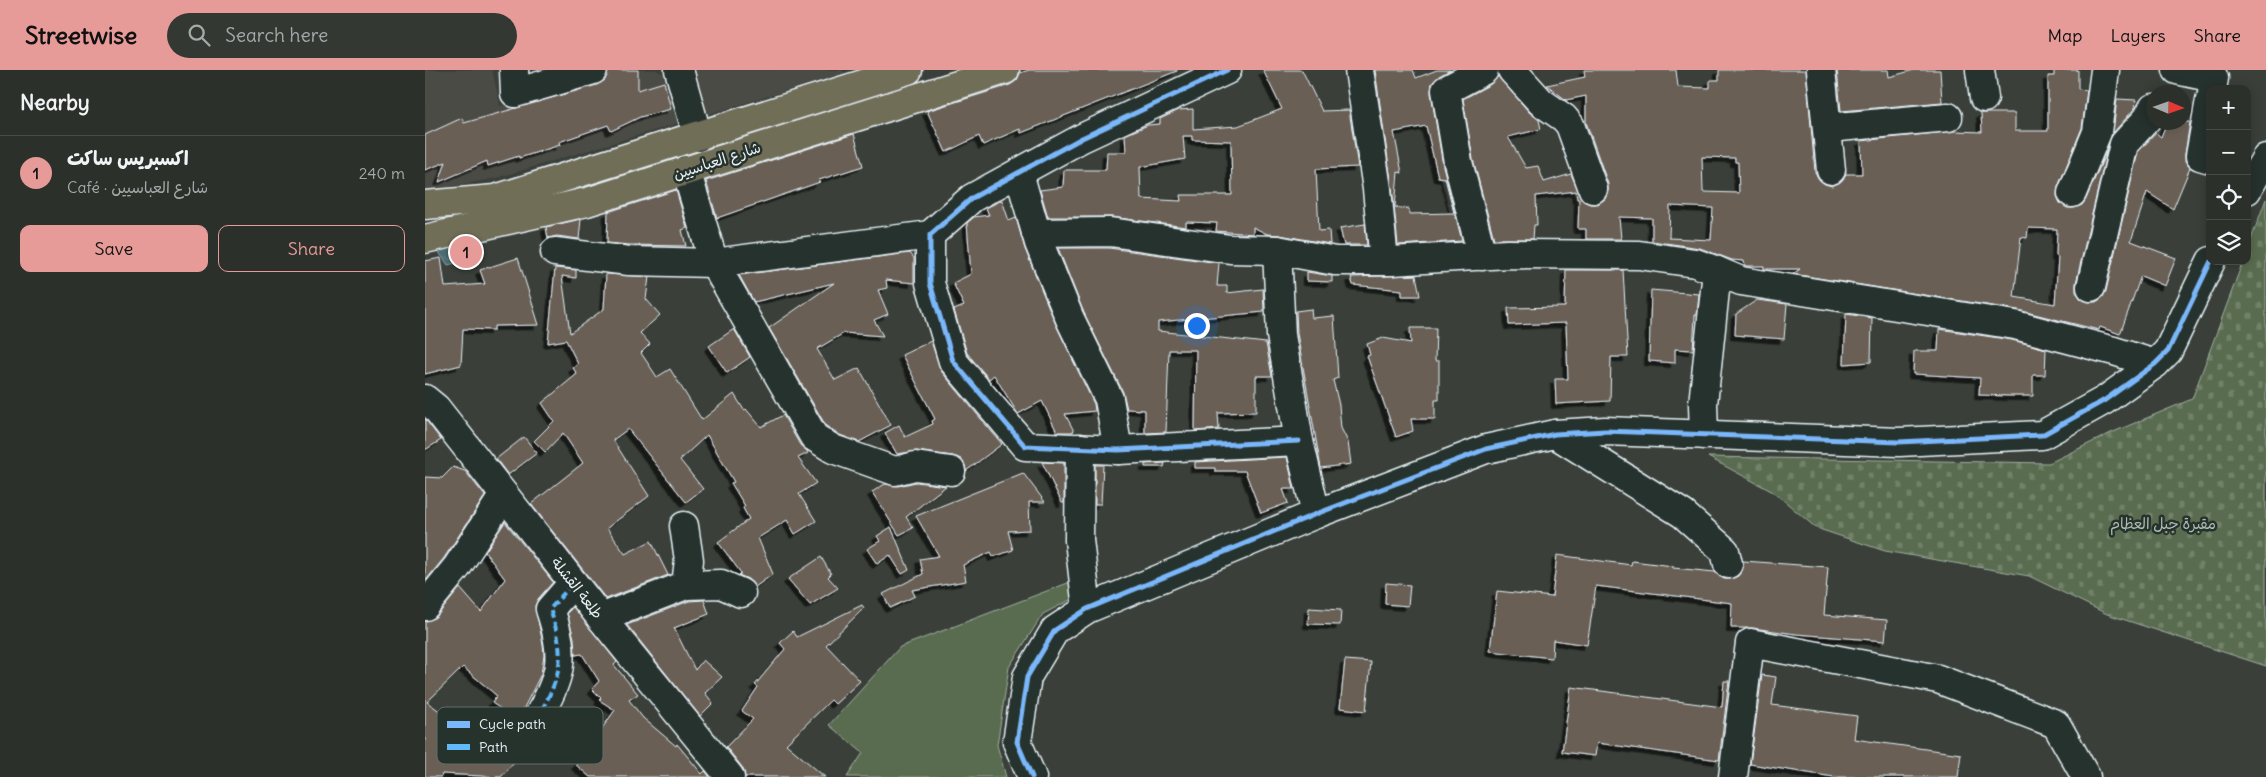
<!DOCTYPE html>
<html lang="en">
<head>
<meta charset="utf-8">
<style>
	:root { --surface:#2c302b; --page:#343833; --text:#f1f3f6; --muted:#a6a9a9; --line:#484b47; --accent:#e69b98 }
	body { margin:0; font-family:Delius,"Playpen Sans Arabic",sans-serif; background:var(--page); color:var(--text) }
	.controls { position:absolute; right:15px; top:15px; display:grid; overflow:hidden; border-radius:10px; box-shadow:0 2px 12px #0003 }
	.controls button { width:45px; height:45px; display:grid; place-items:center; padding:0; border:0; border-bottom:1px solid var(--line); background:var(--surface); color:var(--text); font:25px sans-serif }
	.compass { position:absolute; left:1721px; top:15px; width:45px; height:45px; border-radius:50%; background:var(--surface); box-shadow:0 2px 12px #0003; rotate:92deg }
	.you { position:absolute; left:771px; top:255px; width:18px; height:18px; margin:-12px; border:4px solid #fff; border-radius:50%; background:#1a73e8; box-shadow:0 0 0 8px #1a73e833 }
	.badge { display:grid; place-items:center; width:32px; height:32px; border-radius:50%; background:var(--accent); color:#111; font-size:16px; font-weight:700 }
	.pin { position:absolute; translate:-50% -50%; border:2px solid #fff; box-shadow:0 1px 5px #0006 }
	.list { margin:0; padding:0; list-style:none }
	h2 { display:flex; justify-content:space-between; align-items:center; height:65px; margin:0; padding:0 20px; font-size:21px }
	h2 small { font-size:16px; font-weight:400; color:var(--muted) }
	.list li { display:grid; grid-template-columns:32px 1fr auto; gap:15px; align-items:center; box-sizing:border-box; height:75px; padding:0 20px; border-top:1px solid var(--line) }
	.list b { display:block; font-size:19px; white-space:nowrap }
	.list p { margin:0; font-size:16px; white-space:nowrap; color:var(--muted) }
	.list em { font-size:16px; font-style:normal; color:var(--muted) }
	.actions { display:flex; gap:10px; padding:15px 20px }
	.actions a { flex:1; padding:11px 0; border:1px solid var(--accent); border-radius:10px; text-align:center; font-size:18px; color:var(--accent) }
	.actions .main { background:var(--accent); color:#111 }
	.icon { flex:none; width:28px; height:28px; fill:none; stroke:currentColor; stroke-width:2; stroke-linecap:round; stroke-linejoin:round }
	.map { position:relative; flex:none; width:1841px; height:707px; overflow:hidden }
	header { display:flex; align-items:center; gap:30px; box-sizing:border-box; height:70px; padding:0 25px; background:var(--accent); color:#111 }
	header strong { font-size:24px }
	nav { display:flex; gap:28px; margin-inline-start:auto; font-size:18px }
	.search { width:350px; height:45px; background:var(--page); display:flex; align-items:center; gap:12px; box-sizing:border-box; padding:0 18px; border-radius:28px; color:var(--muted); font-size:19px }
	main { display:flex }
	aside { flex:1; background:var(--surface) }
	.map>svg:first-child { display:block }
	.built { fill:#4b4c45 }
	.cemetery { fill:url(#cemetery-stones); stroke:#a1aea4 }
	.park { fill:#5a6c4f; stroke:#a1aea4 }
	.water { fill:url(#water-ripples); stroke:#8ca2a9 }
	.building { fill:#695e55; stroke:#e8f1f8; fill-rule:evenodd; filter:url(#shadow) }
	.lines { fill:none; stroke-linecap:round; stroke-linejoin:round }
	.minor-casing { stroke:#e8f1f8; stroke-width:31 }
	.major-casing { stroke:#e8f1f8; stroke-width:31 }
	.minor { stroke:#26332d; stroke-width:28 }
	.major { stroke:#716e59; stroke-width:28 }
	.quiet { stroke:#60bafa; stroke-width:4; stroke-dasharray:8 4; stroke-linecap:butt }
	.cycleway-casing { stroke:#26332d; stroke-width:8 }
	.cycleway { stroke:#7ab7fb; stroke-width:5 }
	.labels { text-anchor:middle; stroke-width:5; stroke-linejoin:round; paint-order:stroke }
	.street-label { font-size:15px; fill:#e8f1f8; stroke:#26332d }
	.park-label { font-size:15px; fill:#afbcb4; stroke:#26332d }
	.key { fill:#26332d; stroke:#606c6a; stroke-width:1 }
	.key-label { font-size:14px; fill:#e8f1f8 }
</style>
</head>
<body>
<header>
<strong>Streetwise</strong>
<div class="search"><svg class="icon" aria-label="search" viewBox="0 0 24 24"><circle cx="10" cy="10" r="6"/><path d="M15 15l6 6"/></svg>Search here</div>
<nav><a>Map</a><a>Layers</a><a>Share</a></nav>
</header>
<main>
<aside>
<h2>Nearby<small></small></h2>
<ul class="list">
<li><span class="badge">1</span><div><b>اكسبريس ساكت</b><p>Café · شارع العباسيين</p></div><em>240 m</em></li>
</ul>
<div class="actions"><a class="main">Save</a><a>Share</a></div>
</aside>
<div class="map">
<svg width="1841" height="707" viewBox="0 0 1841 707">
	<defs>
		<pattern id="cemetery-stones" width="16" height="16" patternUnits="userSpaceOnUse" patternTransform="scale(1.25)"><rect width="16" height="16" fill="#5a6c4f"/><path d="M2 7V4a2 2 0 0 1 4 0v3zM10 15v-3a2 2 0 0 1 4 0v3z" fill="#728169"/></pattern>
		<pattern id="water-ripples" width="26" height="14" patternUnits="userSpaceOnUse" patternTransform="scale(1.25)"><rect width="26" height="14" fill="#4e6d75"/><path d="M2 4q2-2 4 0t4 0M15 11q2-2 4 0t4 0" fill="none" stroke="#688289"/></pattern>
		<filter id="shadow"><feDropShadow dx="-4.5" dy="4.5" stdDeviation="0" flood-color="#0009"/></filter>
	</defs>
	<rect width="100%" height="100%" fill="#3a4039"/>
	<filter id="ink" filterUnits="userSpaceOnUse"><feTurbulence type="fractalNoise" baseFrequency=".02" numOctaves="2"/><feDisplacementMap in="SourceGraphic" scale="10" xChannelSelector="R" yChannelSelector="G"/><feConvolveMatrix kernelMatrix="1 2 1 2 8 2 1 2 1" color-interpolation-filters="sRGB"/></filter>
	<g filter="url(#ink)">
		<polygon class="built" points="0,0 67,0 75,36 187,6 193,0 231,0 241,5 255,0 417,0 420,3 71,108 8,120 0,120"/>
		<polygon class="cemetery" points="1841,129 1841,596 1682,544 1604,506 1460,481 1391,458 1350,423 1283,387 1624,393 1686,363 1767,329 1818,191 1822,191 1822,180"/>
		<polygon class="park" points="648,511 649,528 618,544 584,597 572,675 581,707 422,707 438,683 404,655 475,577"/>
		<polygon class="water" points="32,172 38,191 23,195 13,181"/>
		<g class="building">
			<polygon points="183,0 213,0 213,20 239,12 246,39 215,47 186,61 183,55 134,72 135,75 94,88 94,86 63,96 62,91 14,112 21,92 0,100 0,65 37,48 39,53 172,15 180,10"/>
			<polygon points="604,0 752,0 752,1 596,63 595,59 558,75 554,66 521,82 502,41 585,15 592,10 595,3"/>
			<path d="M838,0H877L897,41L924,40L933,97L891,99L894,161L904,160L905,174L855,165L842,164L828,157V164L791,161L792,153L761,152V157L687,147H623L615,120L638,117L639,100H681L682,82H701L700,65L723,55L735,54V49L754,40L768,39V59L813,56L857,39ZM758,66H767V70L806,71L807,125H755L756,131L716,129L715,97L760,89Z"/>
			<path d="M950,0H988L991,8L1012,0H1025L1014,6L1007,13L1006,23L1018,96L1037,171L973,175L967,117ZM1001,56L1013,107L1020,108L1029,143L984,144V139L970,137L973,102L977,103L969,62Z"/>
			<path d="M1159,0H1251L1253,17L1285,18V10H1294V0H1381L1390,102L1394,109L1400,114L1407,116L1415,112L1421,104H1437L1436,71L1529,61L1557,62L1556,43H1590V61H1623V6H1629V0H1653V19L1662,20L1657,58L1633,117L1632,126L1635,133L1642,138H1649L1657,135L1661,129L1682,80L1651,213V222L1656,229L1663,232H1671L1678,227L1681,221L1713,82L1731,63L1736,67L1742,52H1765L1760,84V91L1765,98L1748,139L1722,122L1706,171L1751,188L1740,216L1716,206L1695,264L1675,257L1674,260L1593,240L1368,204L1375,199H1339V196H1320L1319,191L1307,190L1275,178L1227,171V148L1194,147L1196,169H1161V159H1153L1154,129H1152L1151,121L1111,126L1112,155H1109L1108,169H1069L1048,89L1038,29L1066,14L1073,6L1104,42L1114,50L1116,59L1083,67L1101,98L1113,96L1119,112L1146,104L1158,131L1165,134H1173L1180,129L1183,121V114L1161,52V26L1141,30L1122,15L1160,7ZM1277,87L1310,88V92H1313L1314,123L1278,122ZM1245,136L1288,138L1286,170L1244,168ZM1603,158L1632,159L1631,186L1633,187L1630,234L1589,227L1596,167L1602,168Z"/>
			<polygon points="1412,0 1463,0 1464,7 1489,0 1515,0 1517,32 1416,41"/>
			<polygon points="1692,29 1711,30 1710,38 1688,63"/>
			<polygon points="429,64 438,96 394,110 395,112 292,148 281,111"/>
			<polygon points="251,120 262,158 257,160 261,176 205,175 182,173 183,142"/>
			<polygon points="577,130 584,151 591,148 600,179 631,255 669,334 670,341 640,344 649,361 646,362 632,362 617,331 593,344 569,305 564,309 542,283 529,240 539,236 528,213 546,204 542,153 549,147 564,145 561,138"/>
			<polygon points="156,149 154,169 132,166 123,168 121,157"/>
			<polygon points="940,154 942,175 919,175 915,158"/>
			<polygon points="633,178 684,178 794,193 792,216 802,216 802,223 838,219 839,242 733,252 733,261 841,273 847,306 831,306 831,342 793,343 794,359 770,361 771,280 744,280 741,362 720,363 720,340 702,339 698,322 659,243"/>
			<polygon points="485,183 489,188 489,213 461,210 462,218 453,220 463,244 449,250 458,266 419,263 392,279 410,310 434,298 466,355 434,372 415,365 401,356 344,258 409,213 329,232 314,205"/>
			<polygon points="16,188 20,217 60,214 55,200 93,188 114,255 69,256 69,260 38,259 36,295 0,304 0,191"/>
			<polygon points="130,198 151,200 151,208 137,206 145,263 179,239 181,204 224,207 221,229 235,245 215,263 225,274 216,283 232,307 245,299 277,350 309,324 319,340 321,339 336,357 358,345 375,375 382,381 383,383 373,388 391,413 374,424 391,451 370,464 362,450 333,468 348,504 330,517 323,509 314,505 316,503 293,472 324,449 318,438 320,436 306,413 309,412 282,365 255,390 278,419 261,432 203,359 188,370 224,426 182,458 200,484 226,471 243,505 181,529 106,434 158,393 138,363 120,382 109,371 129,351 117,333 152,304 148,298 153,294 141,270 123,273"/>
			<polygon points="1141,200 1198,200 1203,287 1186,287 1185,331 1131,334 1130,309 1143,309 1141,253 1084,255 1083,238 1140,237"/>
			<polygon points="882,202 907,206 907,212 882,211"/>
			<polygon points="991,205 995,226 977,226 977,220 928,215 926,207"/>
			<polygon points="1226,220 1274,224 1272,245 1270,245 1268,280 1250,279 1250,293 1224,291"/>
			<polygon points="1332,230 1362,234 1359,269 1310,265 1311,244"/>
			<polygon points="886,239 887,248 909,246 913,308 908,310 914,335 916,358 923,372 926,394 896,398 872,263 871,241"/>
			<polygon points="1421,244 1447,248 1446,292 1419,294"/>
			<polygon points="985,258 1011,258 1010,291 1014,291 1014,330 1010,330 1010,349 986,349 988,361 971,367 942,286 945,285 942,274 958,268 986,273"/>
			<polygon points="309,259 325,287 302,303 284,276"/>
			<polygon points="1514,259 1587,270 1621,279 1620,305 1608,305 1608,326 1586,326 1554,325 1555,308 1488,304 1489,281 1513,281"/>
			<polygon points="506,271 516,301 577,374 541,401 540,395 536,389 528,386 492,381 472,384 460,363 474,355 480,367 508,354 507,351 510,349 477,285"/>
			<polygon points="0,349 16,370 0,380"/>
			<polygon points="99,367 112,383 83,405 71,389"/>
			<polygon points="862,387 869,419 858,419 863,433 836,443 820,401 790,401 790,398 770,398 770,392"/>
			<polygon points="617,392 639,393 639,433 637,433"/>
			<polygon points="740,393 739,397 720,397 720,394"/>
			<polygon points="670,395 678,395 676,434 670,434"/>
			<polygon points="28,397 40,401 60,426 19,488 2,509 0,507 0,407 17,408"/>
			<polygon points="598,403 620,432 604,432 605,460 583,461 588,480 568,487 566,482 538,495 541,511 487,520 490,526 465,538 458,524 498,504 495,489 514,486 491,446"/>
			<polygon points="491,412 521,416 481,447 488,458 474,465 447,422 460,414 473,416"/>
			<path d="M80,452L128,512L113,529L110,536L118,574L119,585L116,604L79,677L95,685L76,707L17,704L16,707H0V551L12,546L35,518L56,542L80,509L60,482ZM38,597L72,626L67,633L76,639L56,671L2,632Z"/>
			<polygon points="466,457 484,500 477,504 465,485 452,494 442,479 455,471 452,466"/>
			<polygon points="1132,485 1206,495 1207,491 1248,496 1248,498 1290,502 1299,509 1306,509 1313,506 1318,499 1318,491 1403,497 1399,545 1462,550 1460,571 1371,564 1328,558 1306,558 1307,533 1171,516 1162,575 1128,570 1127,588 1065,581 1072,521 1127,527"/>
			<polygon points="396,487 406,504 403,507 413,518 385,535 363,509"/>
			<polygon points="961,513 985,515 983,536 960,534"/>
			<polygon points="279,530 284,544 249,558 270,600 278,590 297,607 280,623 288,633 275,646 202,555 264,531"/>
			<polygon points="437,535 439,538 401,575 435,611 410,634 406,630 361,674 400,707 320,707 317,697 301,677 328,649 317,641 333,617 330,615 360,579 355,573 368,561 372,567"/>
			<polygon points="148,537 192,592 189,595 213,624 204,630 218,648 251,676 252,674 277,704 280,701 285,707 165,707 151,695 190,640 174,630 176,628 167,619 174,611 157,584 150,585 149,568 142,543"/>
			<polygon points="884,538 916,540 915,555 883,554"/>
			<polygon points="920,590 946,592 941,641 915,638"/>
			<polygon points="1337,605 1351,607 1347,635 1432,646 1429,669 1536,684 1533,707 1409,707 1325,694"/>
			<polygon points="1299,611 1304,611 1294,690 1172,673 1170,686 1137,682 1146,617 1297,637"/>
		</g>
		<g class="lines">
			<defs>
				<g id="minor">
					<polyline points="89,0 90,23 168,0"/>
					<polyline points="254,0 273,67"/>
					<polyline points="802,0 657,68 547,128 505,165 505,213 528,291 600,376 693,380 874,371"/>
					<polyline points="934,0 952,119 959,191"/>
					<polyline points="1087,0 1116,32 1139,48 1145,55 1168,119"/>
					<polyline points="1396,0 1406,100"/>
					<polyline points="1555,0 1559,28"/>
					<polyline points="1752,0 1789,8 1787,19"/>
					<polyline points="1785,30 1775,86 1785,89"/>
					<polyline points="1403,58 1523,47"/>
					<polyline points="261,100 289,193 389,367 408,379 470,401 490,396 526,401"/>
					<polyline points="594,103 614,173 645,249 684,329 693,380"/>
					<polyline points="1822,120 1841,88"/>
					<polyline points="1647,123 1672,62 1680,0"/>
					<polyline points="611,163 685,162 805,179 852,180 910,191 967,191 1082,184 1214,185 1270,193 1292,201"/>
					<polyline points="852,180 856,265 874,371 891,444"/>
					<polyline points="130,182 204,191 289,193 505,165"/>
					<polyline points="1057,186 1033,92 1021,20 1059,0"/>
					<polyline points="1666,217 1699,74 1722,49 1728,38"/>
					<polyline points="0,329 11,338 176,548 305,707"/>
					<polyline points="1130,364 1258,444 1300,481 1303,494"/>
					<polyline points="1279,365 1278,334 1292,201 1316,211 1590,255 1689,281 1730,294"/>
					<polyline points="655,378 654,470 662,539"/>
					<polyline points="261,515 296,514 316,523"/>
					<polyline points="0,536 32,497 79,425"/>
					<polyline points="176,548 261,515 264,490 259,456"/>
					<path d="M111,651C136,605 142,590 125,539L148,513"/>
					<polyline points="607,707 592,672 602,607 630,560 662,539 891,444 1061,379 1130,364 1180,361 1474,372 1617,365 1680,330 1730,294 1743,281 1786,191"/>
					<polyline points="1308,707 1325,573 1513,609 1631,654 1661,707"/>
				</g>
				<g id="major">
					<polyline points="0,135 70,129 483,0"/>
					<polyline points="0,169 162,132 580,0"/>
				</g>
			</defs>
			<use href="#minor" class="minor-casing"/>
			<use href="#major" class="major-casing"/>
			<use href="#minor" class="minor"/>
			<use href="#major" class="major"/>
			<path class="quiet" d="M111,651C136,605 142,590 125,539L148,513"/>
			<defs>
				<g id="cycleway">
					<polyline points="802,0 657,68 547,128 505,165 505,213 528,291 600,376 693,380 874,371"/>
					<polyline points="607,707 592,672 602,607 630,560 662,539 891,444 1061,379 1130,364 1180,361 1474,372 1617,365 1680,330 1730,294 1743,281 1786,191"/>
				</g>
			</defs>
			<use href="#cycleway" class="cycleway-casing"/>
			<use href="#cycleway" class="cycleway"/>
		</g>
	</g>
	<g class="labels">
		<g class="street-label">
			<text transform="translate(292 91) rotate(-18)" y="5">شارع العباسيين</text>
			<text transform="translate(152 518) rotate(52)" y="5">طلعة القشلة</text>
		</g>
		<g class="park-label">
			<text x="1738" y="459">مقبرة جبل العظام</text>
		</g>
	</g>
	<rect x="12" y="637" width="166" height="57" rx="8" class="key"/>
	<rect x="22" y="651" width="23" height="7" fill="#7ab7fb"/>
	<rect x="22" y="674" width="23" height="6" fill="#60bafa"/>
	<g class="key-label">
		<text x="54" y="659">Cycle path</text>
		<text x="54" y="682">Path</text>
	</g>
</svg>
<div class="controls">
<button>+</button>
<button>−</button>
<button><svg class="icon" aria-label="locate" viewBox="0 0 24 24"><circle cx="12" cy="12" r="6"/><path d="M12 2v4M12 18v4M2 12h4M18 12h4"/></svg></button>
<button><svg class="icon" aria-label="layers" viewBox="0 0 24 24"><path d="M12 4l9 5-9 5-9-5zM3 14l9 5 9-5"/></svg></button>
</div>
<svg class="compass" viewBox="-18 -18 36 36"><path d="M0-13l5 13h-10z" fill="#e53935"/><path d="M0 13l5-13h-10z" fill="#a6a9a9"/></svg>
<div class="you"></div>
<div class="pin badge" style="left:41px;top:182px">1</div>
</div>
</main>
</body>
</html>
